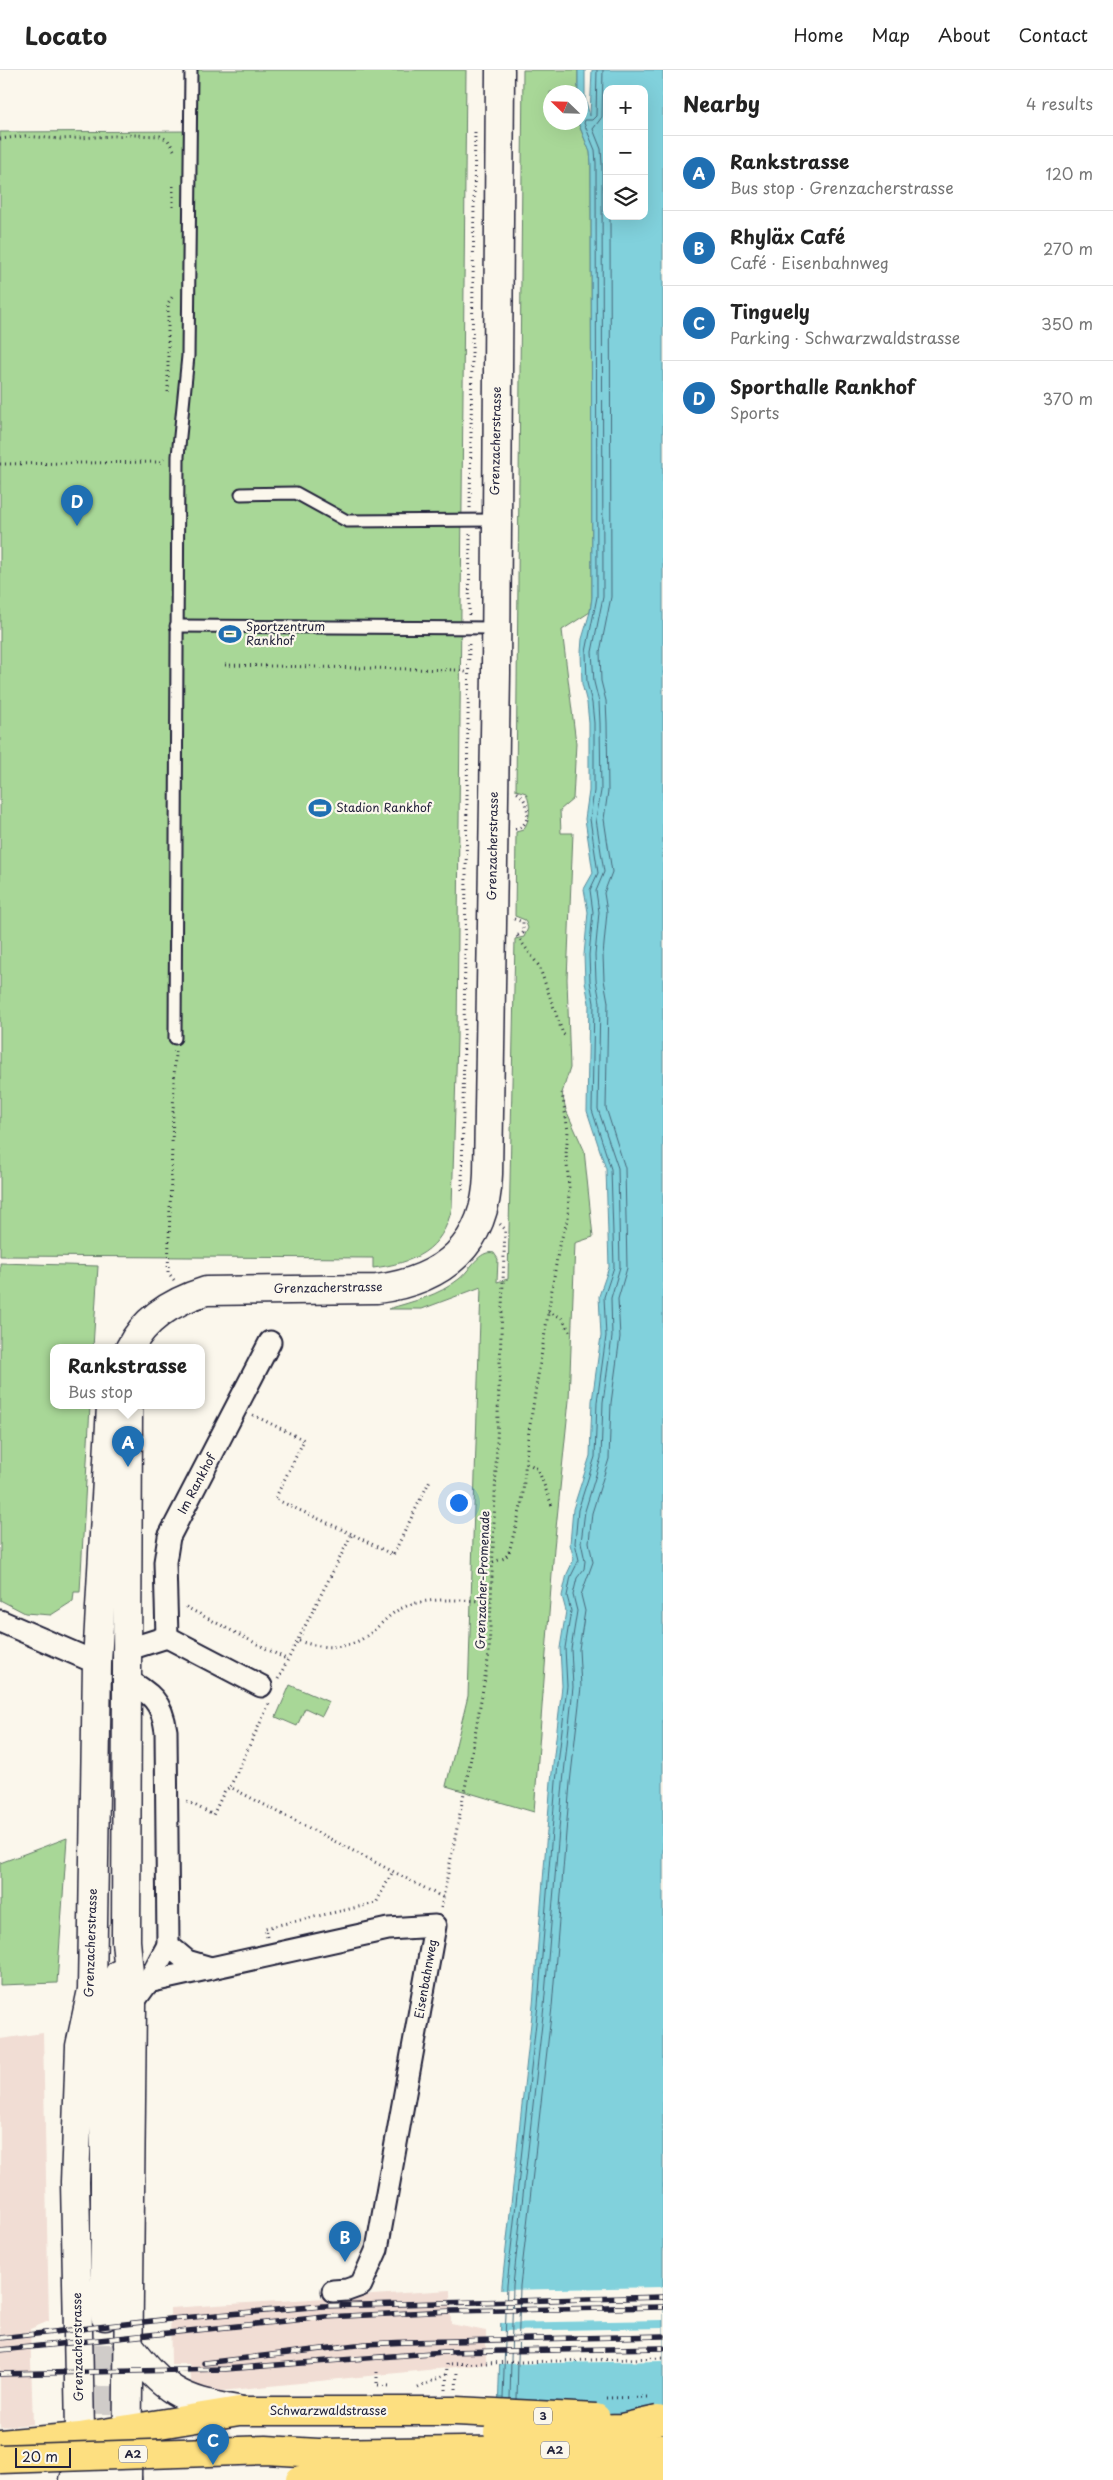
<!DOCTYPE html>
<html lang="en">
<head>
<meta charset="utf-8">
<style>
	:root { --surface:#fff; --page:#f2f2f2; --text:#222; --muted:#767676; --line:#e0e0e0; --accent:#1f6fb2 }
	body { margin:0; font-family:"Playpen Sans",sans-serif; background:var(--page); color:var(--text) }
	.controls { position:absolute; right:15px; top:15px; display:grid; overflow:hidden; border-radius:10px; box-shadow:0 5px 20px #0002 }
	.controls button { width:45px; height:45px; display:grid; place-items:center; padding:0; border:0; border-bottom:1px solid var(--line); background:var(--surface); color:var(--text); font:25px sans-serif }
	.compass { position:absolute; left:543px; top:15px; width:45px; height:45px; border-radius:50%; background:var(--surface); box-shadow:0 5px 20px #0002; rotate:293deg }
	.scale { position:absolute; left:15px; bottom:12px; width:56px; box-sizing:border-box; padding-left:5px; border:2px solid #22223b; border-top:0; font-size:14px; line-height:18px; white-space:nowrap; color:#22223b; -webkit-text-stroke:4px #fbf7ec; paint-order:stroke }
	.you { position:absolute; left:458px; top:1432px; width:18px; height:18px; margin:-12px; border:4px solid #fff; border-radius:50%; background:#1a73e8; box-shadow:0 0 0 8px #1a73e833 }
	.badge { display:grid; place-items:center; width:32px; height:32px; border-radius:50%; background:var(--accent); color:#fff; font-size:16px; font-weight:700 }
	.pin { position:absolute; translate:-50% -41px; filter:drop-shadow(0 1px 2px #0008) }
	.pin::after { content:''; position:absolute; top:26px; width:18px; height:15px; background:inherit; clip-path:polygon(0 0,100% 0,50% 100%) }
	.popup { position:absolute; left:50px; top:1274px; width:155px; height:65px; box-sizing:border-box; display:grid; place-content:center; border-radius:10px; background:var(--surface); filter:drop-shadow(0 1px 4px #0005); font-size:16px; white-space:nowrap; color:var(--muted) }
	.popup b { font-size:19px; color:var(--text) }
	.popup::after { content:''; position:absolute; left:50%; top:100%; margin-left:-10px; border:10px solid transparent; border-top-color:var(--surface) }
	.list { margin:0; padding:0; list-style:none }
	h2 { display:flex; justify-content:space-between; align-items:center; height:65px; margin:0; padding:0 20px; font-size:21px }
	h2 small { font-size:16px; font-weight:400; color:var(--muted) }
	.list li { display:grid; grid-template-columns:32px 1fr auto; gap:15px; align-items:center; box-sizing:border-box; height:75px; padding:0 20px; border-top:1px solid var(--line) }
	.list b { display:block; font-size:19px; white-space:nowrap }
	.list p { margin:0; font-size:16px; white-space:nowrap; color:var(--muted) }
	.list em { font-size:16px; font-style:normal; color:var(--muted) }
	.icon { flex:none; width:28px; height:28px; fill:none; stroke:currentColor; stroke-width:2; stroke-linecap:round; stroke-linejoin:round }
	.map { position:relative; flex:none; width:663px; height:2410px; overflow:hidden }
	header { display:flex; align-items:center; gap:30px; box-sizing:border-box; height:70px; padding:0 25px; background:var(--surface); border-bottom:1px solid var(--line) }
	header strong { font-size:24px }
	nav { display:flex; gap:28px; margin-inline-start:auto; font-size:18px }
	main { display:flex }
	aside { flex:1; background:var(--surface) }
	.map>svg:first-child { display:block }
	.built { fill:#f1ddd4 }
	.green { fill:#a8d797; stroke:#657c69 }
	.water { fill:#81d1dc; stroke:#5b8b9c; fill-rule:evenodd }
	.pier { fill:#fbf7ec }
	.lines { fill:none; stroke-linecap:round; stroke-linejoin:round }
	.shore { stroke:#48687b; stroke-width:1 }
	.secondary-tunnel { stroke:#d0ccc9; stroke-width:28; stroke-dasharray:28 14; stroke-linecap:butt }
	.service-casing { stroke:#22223b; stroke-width:15 }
	.minor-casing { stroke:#22223b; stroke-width:25 }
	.secondary-casing { stroke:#22223b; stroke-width:31 }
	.primary-casing { stroke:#22223b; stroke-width:31 }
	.path { stroke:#22223b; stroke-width:3; stroke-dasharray:1 4; stroke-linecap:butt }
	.service { stroke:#fbf7ec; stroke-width:11 }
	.minor { stroke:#fbf7ec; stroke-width:21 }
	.secondary { stroke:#fbf7ec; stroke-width:28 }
	.primary { stroke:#fddf80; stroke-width:28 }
	.rail-casing { stroke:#22223b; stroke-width:5.5 }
	.rail { stroke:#fbf7ec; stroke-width:4; stroke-dasharray:11; stroke-linecap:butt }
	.primary-bridge-casing { stroke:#22223b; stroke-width:31; stroke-linecap:butt }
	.motorway-bridge-casing { stroke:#22223b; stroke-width:31; stroke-linecap:butt }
	.path-bridge { stroke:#22223b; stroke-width:3; stroke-dasharray:1 4; stroke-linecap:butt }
	.primary-bridge { stroke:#fddf80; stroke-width:28 }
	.motorway-bridge { stroke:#fddf80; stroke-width:28 }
	.labels { text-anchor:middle; stroke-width:4.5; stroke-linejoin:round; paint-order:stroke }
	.shield { fill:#fbf7ec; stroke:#636270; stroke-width:1 }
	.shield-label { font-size:11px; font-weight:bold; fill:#22223b }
	.street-label { font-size:12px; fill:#22223b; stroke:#fbf7ec }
	.poi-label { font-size:12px; fill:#22223b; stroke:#fbf7ec; text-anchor:start }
</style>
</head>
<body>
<header>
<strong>Locato</strong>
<nav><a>Home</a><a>Map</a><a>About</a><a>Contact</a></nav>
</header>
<main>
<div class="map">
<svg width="663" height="2410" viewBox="0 0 663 2410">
	<rect width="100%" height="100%" fill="#fbf7ec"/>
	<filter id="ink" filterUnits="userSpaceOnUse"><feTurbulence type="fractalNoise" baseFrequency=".02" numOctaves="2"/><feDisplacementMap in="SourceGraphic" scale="10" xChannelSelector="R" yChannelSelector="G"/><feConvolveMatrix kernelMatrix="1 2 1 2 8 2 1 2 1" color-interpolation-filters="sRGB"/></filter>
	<g filter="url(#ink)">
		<g class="built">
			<polygon points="43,1963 49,2251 30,2259 33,2354 0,2357 0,1969"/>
			<polygon points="450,2220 451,2254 486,2261 486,2294 192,2324 190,2294 171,2294 170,2238"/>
		</g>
		<g class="green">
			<path d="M195,0H466L457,969L452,1137C443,1181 414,1193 373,1198V1188L0,1186V62L195,61Z"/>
			<path d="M523,0H578V22H550V52L578,53L590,82L591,93L592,527L590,542L562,560L576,673L573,729L560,740L561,763H573L567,909L570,998L562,1023L566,1040L584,1080L593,1167L575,1173L569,1330L554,1478L534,1742L446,1716L468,1626L481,1217L422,1239H388C414,1231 438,1226 459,1209C470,1201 479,1179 494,1183L498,1189L497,1212L508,1209L515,869L524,867L528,858L525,850L515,846L516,762L523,760C531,749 531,735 526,723L516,720Z"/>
			<polygon points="0,1193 98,1196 93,1278 54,1278 54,1336 90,1336 80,1522 74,1522 73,1531 51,1545 25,1543 0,1530"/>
			<polygon points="290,1615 329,1632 322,1646 305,1638 297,1656 276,1647"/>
			<polygon points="67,1768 57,1913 0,1915 0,1793"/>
		</g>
		<path class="water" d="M578,0H585V28L590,46L592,0H663V2410H496L502,2215L533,1935L551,1711L562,1616L560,1578L566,1541L562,1526L567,1504L574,1489L570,1474L573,1439L590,1386L592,1331L601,1266L599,1226L609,1197L606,1099L587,1041L589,933L585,912L584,885L588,842L584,819L593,803L585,749L589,721V653L587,633L582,614L581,582L582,569L590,542L592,527L591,93L590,82L579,55L580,22H578ZM607,19H644V146H607Z"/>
		<g class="pier">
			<polygon points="663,2217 663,2250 498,2253 499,2220"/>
			<polygon points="663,2258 663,2291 497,2294 498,2261"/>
		</g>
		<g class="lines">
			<g class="shore">
				<polyline points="503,2328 507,2215 538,1935 556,1712 567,1616 565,1578 571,1541 567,1526 571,1506 579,1490 575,1473 578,1440 595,1387 597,1332 606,1266 604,1227 614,1197 611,1099 592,1040 594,933 590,911 589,885 593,842 590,820 598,803 590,749 594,721 594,653 592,633 587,613 586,582 597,527 596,93 595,80 584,53 585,50 592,50 596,46 597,0"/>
				<polyline points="510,2329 513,2215 544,1936 563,1713 573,1617 571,1579 577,1541 573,1525 577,1508 584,1499 585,1491 581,1472 585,1441 601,1388 603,1332 612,1267 611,1228 620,1197 618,1098 598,1039 600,932 596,910 595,885 599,842 596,821 604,802 596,749 601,721 600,653 599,632 594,612 592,582 603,527 602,93 601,79 593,59 602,47 603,0"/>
				<polyline points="517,2329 520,2216 552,1937 570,1713 581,1617 579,1579 585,1541 581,1525 593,1492 589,1472 592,1443 609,1389 611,1333 620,1267 618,1229 627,1198 625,1098 606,1038 608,932 604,910 603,885 607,842 604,823 612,802 604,749 608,721 607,653 606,631 601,611 600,582 611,527 610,146"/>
			</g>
			<polyline class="secondary-tunnel" points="103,2386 105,2246"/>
			<defs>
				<g id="service">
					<polyline points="241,424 296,423 347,451 496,450"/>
					<polyline points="176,556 496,558"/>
					<polyline points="175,968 178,386 188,286 191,0"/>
				</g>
				<g id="minor">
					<polyline points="0,1551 97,1593"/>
					<polyline points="167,1567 165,1492 169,1467 270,1272"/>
					<polyline points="126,1580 167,1567 261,1616"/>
					<path d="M126,1609C151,1624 162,1631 166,1661L168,1875L187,1891L211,1898"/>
					<polyline points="148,1912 168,1875"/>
					<polyline points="132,1934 148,1912 388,1859 435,1856 377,2179 361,2215 347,2220 333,2221"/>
				</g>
				<g id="secondary">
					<path d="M130,1278C145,1247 174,1231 206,1221L377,1219C444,1210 486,1175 488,1104L496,603L500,0"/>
					<polyline points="105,2246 105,1985 119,1904"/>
					<path d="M128,2274C165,2321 179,2330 238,2340"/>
					<polyline points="74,2410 127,2409"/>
					<polyline points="81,2410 75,2112 80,1976 92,1920 97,1593 111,1336"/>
					<polyline points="127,2410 132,1934 126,1871 128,1336"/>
				</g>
				<polyline id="primary" points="0,2374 80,2367 239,2341 370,2341"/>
			</defs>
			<use href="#service" class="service-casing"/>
			<use href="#minor" class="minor-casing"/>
			<use href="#secondary" class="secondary-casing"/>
			<use href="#primary" class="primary-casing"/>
			<g class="path">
				<polyline points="0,69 25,66 60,69 133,65 160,66 168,70 174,80"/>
				<polyline points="173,137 173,116"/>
				<polyline points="168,322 168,233 173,226"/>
				<polyline points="0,394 161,392 164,389"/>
				<polyline points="470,438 475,61"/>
				<polyline points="469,545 470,464"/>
				<polyline points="225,595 458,600 469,603"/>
				<path d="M515,759C534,756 529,728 516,722"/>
				<polyline points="514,849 523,852 523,863 516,866"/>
				<polyline points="517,866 539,896 563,964 567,967"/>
				<polyline points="462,1120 469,571"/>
				<polyline points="174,1210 168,1202 175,981"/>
				<polyline points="548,1242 561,1247 571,1263"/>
				<polyline points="253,1345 304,1370 275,1429 352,1464"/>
				<polyline points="527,1393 538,1399 552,1436"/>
				<polyline points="493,1492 505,1488 509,1482 522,1433 528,1367 559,1176 568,1149 569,1116 566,1084 568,1061 562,1023"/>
				<polyline points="186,1537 288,1590"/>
				<path d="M299,1571C320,1578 345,1581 365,1567C379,1558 388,1544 404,1537C430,1526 463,1531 491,1531"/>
				<polyline points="278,1609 352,1464 393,1485 431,1408"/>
				<polyline points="269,1634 230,1717 444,1828"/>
				<polyline points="187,1731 213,1745 225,1720 230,1717"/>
				<polyline points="441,1838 470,1693 489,1584 505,1159 500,1154"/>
				<polyline points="267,1867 265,1858 376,1833 393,1801"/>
				<polyline points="377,2302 377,2316"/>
				<polyline points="378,2315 390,2316"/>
				<polyline points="418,2318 446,2304"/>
				<polyline points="456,2319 457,2302"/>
				<polyline points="446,2320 447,2294 663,2288"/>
			</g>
			<use href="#service" class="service"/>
			<use href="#minor" class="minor"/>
			<use href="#secondary" class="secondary"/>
			<use href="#primary" class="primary"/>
			<defs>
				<g id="rail">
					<polyline points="0,2268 170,2249 323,2236 663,2227"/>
					<polyline points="0,2280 325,2247 451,2241 663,2237"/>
					<polyline points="204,2293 365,2274 409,2272 663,2266"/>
					<polyline points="0,2304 226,2299 444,2282 663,2278"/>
				</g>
			</defs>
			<use href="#rail" class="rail-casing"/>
			<use href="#rail" class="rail"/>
			<defs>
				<polyline id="primary-bridge" points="370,2341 456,2341 596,2348"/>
				<g id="motorway-bridge">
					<polyline points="498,2362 622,2358 658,2350"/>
					<polyline points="0,2389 266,2380 318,2383 663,2378"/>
					<polyline points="300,2410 663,2403"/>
				</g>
			</defs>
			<use href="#primary-bridge" class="primary-bridge-casing"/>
			<use href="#motorway-bridge" class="motorway-bridge-casing"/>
			<polyline class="path-bridge" points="606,2328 647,2327"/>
			<use href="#primary-bridge" class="primary-bridge"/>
			<use href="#motorway-bridge" class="motorway-bridge"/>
		</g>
	</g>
	<defs>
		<symbol id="stadium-bare" viewBox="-9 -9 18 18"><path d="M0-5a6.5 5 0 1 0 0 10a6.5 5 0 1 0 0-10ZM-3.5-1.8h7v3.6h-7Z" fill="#1f6fb2" stroke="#fbf7ec" stroke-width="2.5" paint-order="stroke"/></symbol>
	</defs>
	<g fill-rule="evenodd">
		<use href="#stadium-bare" x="214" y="548" width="32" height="32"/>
		<use href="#stadium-bare" x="304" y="722" width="32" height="32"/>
	</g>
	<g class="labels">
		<g class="shield">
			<rect x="534" y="2337.5" width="18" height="17" rx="4"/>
			<rect x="541" y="2371.5" width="28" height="17" rx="4"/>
			<rect x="119" y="2375.5" width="28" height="17" rx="4"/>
		</g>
		<g class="shield-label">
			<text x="543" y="2350">3</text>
			<text x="555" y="2384">A2</text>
			<text x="133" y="2388">A2</text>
		</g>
		<g class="street-label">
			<text transform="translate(496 371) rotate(-89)" y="4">Grenzacherstrasse</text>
			<text transform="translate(493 776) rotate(-89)" y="4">Grenzacherstrasse</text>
			<text transform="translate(328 1218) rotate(-1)" y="4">Grenzacherstrasse</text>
			<text transform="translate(197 1414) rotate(-62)" y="4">Im Rankhof</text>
			<text transform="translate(483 1510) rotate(-88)" y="4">Grenzacher-Promenade</text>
			<text transform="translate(91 1873) rotate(-88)" y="4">Grenzacherstrasse</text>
			<text transform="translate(426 1909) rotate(-80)" y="4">Eisenbahnweg</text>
			<text transform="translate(78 2277) rotate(-91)" y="4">Grenzacherstrasse</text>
			<text x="328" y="2345">Schwarzwaldstrasse</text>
		</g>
		<g class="poi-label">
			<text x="246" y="561">Sportzentrum<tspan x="246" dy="14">Rankhof</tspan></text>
			<text x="336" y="742">Stadion Rankhof</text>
		</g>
	</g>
</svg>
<div class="controls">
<button>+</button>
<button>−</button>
<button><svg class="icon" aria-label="layers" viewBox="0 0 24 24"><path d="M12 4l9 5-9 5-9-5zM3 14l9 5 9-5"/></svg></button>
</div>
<svg class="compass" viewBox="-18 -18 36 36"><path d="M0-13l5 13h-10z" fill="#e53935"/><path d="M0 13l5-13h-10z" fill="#767676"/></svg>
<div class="scale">20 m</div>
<div class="you"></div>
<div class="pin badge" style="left:128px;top:1397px">A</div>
<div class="popup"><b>Rankstrasse</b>Bus stop</div>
<div class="pin badge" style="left:345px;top:2192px">B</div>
<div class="pin badge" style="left:213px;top:2395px">C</div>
<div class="pin badge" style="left:77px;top:456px">D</div>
</div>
<aside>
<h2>Nearby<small>4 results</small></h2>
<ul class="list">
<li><span class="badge">A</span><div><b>Rankstrasse</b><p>Bus stop · Grenzacherstrasse</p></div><em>120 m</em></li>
<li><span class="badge">B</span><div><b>Rhyläx Café</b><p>Café · Eisenbahnweg</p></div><em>270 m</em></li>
<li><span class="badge">C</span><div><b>Tinguely</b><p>Parking · Schwarzwaldstrasse</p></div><em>350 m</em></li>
<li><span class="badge">D</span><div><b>Sporthalle Rankhof</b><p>Sports</p></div><em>370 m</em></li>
</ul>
</aside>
</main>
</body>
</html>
